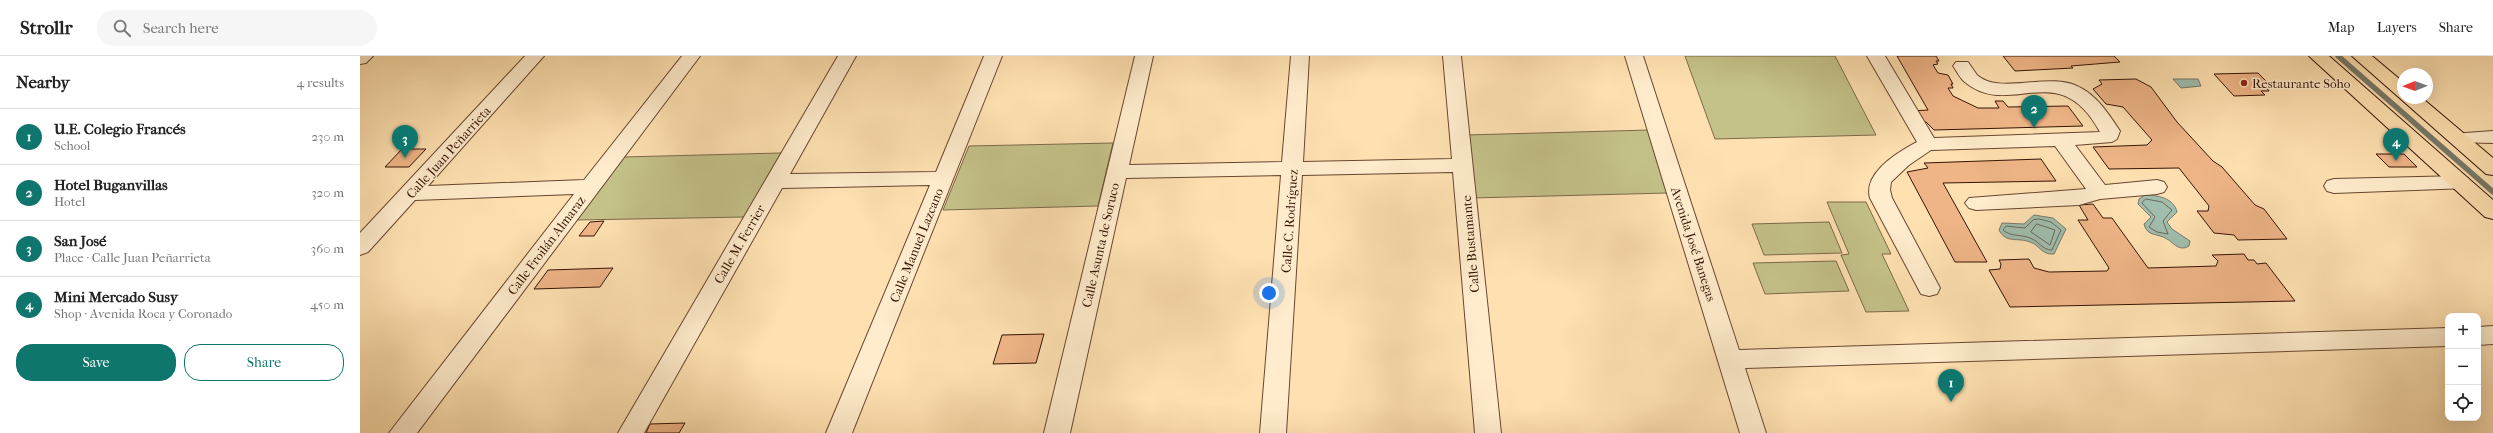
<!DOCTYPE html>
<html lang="en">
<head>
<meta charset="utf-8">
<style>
	:root { --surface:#fff; --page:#f6f6f6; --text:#222; --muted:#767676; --line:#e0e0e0; --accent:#0f766e }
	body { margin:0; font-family:"IM FELL French Canon",serif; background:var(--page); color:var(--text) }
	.controls { position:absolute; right:12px; bottom:12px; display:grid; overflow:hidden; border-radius:8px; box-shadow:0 4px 16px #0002 }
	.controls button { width:36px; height:36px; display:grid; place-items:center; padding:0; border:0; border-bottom:1px solid var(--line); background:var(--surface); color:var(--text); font:20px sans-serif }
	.compass { position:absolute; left:2037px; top:12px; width:36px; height:36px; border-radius:50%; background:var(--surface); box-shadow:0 4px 16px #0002; rotate:269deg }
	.you { position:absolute; left:909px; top:237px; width:14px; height:14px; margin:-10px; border:3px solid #fff; border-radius:50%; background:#1a73e8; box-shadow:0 0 0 6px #1a73e833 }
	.badge { display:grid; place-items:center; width:26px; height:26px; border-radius:50%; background:var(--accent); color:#fff; font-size:13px; font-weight:700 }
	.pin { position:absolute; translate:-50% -33px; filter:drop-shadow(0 1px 2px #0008) }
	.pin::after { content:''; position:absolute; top:21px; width:14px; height:12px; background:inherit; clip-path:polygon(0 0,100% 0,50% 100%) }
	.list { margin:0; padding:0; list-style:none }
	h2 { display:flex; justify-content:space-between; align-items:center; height:52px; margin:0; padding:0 16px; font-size:17px }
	h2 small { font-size:13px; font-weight:400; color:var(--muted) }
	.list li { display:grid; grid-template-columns:26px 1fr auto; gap:12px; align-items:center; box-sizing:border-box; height:56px; padding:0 16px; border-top:1px solid var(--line) }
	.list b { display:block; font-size:15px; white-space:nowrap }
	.list p { margin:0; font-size:13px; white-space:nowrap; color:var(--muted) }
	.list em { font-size:13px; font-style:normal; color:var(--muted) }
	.actions { display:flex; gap:8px; padding:12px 16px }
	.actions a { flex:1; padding:9px 0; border:1px solid var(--accent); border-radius:16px; text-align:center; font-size:14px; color:var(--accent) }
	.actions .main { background:var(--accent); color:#fff }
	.icon { flex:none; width:22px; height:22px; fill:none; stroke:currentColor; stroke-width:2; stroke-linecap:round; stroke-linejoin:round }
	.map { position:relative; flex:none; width:2133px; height:377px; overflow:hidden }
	header { display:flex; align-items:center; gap:24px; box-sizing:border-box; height:56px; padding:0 20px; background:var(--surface); border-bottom:1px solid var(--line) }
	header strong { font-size:19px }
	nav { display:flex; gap:22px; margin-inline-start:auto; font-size:14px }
	.search { width:280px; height:36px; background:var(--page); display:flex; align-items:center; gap:10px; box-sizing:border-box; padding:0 14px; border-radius:22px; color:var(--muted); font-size:15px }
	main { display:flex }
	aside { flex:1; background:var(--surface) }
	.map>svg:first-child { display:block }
	.green { fill:#c4c289; stroke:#7c6a47 }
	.water { fill:#a0bdad; stroke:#75796a }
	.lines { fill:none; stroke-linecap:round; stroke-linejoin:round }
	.shore { stroke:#6a6859; stroke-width:1 }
	.stream { stroke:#75796a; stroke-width:5.5 }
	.building { fill:#efb587; stroke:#351305 }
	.minor-casing { stroke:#684630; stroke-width:2 }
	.major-casing { stroke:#351305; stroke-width:2 }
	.minor { fill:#ffeccc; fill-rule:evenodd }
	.major { fill:#ffe1b1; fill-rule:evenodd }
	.poi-dot { fill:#8f2418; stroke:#ffeccc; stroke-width:1.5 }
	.labels { text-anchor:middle; stroke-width:3; stroke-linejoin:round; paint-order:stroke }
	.poi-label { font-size:13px; fill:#351305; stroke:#ffeccc; text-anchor:start }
	.street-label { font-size:13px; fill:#351305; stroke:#ffeccc }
</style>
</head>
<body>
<header>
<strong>Strollr</strong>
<div class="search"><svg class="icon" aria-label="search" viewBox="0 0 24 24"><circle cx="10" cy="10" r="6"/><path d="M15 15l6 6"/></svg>Search here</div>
<nav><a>Map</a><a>Layers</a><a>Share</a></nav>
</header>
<main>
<aside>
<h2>Nearby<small>4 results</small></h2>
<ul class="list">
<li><span class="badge">1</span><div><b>U.E. Colegio Francés</b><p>School</p></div><em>230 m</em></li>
<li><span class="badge">2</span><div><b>Hotel Buganvillas</b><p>Hotel</p></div><em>320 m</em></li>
<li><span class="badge">3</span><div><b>San José</b><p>Place · Calle Juan Peñarrieta</p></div><em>360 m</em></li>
<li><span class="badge">4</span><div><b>Mini Mercado Susy</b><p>Shop · Avenida Roca y Coronado</p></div><em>450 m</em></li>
</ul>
<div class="actions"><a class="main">Save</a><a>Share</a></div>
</aside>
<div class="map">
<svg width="2133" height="377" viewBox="0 0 2133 377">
	<rect width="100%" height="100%" fill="#ffe1b1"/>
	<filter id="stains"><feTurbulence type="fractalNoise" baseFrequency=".005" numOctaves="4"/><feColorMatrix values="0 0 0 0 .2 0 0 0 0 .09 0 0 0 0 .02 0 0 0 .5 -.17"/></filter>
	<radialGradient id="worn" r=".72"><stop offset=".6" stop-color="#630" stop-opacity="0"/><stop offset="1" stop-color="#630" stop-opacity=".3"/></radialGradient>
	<g class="green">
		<polygon points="1325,0 1475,0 1516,79 1355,83"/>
		<polygon points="1289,74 1308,137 1112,142 1106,79"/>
		<polygon points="753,87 738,150 583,154 609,90"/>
		<polygon points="421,97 385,161 216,164 263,101"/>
		<polygon points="1467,146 1506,146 1531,198 1522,198 1549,255 1506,256 1481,199 1489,198"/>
		<polygon points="1469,166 1482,197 1404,199 1392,168"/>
		<polygon points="1476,205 1489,235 1405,238 1393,207"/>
	</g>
	<g class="water">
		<polygon points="1813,23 1838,23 1841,30 1821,32"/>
		<path d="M1785,139C1797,139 1814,142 1817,156L1807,166L1812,173L1830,185L1829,190C1819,196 1814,187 1807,183C1798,177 1787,181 1784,168L1791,161L1778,148L1779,143Z"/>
		<path d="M1674,159L1693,162L1706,173L1694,198C1681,199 1680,189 1670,186C1658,181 1646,188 1639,174L1642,167L1664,168Z"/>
	</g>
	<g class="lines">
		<g class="shore">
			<polygon points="1786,143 1802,146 1812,154 1803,165 1808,178 1797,176 1789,171 1795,161 1782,147"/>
			<path d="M1679,163L1691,166L1701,174L1692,194C1682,194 1679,185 1670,182C1660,178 1651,181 1643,174L1646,170L1665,172L1673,164Z"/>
			<polygon points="1677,168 1695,174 1690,189 1671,176"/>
		</g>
		<polyline class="stream" points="1978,0 2133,136"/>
	</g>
	<g class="building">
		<polygon points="1537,0 1576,0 1579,5 1576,5 1578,8 1573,9 1578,17 1588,19 1593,28 1591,28 1593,32 1588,32 1593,40 1618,52 1639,52 1635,45 1643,45 1648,51 1708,50 1723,70 1574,74 1566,66 1557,66 1551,55 1568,54"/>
		<polygon points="1643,0 1754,0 1760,6 1711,10 1713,12 1655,15"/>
		<polygon points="1898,17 1912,31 1906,31 1909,35 1901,35 1905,39 1874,40 1854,18"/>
		<polygon points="1776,23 1791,31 1817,66 1853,105 1862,111 1895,149 1904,153 1927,183 1878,184 1874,179 1854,177 1837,155 1848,155 1849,150 1819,112 1749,113 1733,91 1787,89 1792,84 1763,51 1746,48 1733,33 1742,28 1739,24"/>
		<polygon points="42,93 66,93 49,111 25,111"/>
		<polygon points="2016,98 2044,98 2057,111 2029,111"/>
		<polygon points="1681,103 1696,125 1583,127 1627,206 1595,206 1547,116 1568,112 1564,107"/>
		<polygon points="1733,148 1743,162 1752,162 1788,212 1856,210 1858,205 1852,199 1884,198 1888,204 1894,204 1897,208 1906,207 1935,245 1650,251 1629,214 1640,213 1641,208 1639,204 1669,203 1674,212 1689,216 1747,215 1749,212 1718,164 1728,164 1719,149"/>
		<polygon points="244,165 234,180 219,180 230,166"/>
		<polygon points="253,212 240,231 174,233 188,214"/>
		<polygon points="684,278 676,307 633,308 642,279"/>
		<polygon points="325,367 319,377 286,377 290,368"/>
	</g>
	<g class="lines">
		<defs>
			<g id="minor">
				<polygon points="0,0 13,0 6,7 0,8"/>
				<polygon points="165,0 184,0 68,130 224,124 322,0 340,0 57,377 29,377 214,138 55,144 8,196 0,199 0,177"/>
				<polygon points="478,0 496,0 430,118 576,116 624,0 642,0 492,377 466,377 570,129 422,132 284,377 258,377"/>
				<polygon points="775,0 793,0 769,109 922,106 931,0 949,0 943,106 1092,103 1083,0 1101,0 1141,377 1115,377 1093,116 942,119 926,377 900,377 921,119 766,122 710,377 684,377"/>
				<polygon points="1265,0 1283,0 1379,294 2088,272 2088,290 1385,312 1406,377 1380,377"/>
				<path d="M1507,0H1525L1574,82L1740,76C1699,0 1651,63 1606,27C1600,23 1597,15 1593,10L1596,6H1608C1611,10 1614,15 1617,19C1640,40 1691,14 1721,32C1738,41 1750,60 1760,75L1757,83L1752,86L1715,89L1745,129L1797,124L1804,126L1807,131L1804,136L1797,138L1740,143L1719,149L1616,154L1609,152L1605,147L1609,142L1726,133L1695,90L1571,94L1549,109L1531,126L1530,134L1532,142L1580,232L1577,238L1569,240L1561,238L1510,142C1503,117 1538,96 1557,86Z"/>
				<polygon points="2133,75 2133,87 2091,86 2088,82 2091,78"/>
				<polygon points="2101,120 2108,122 2111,127 2108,132 1974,137 1967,135 1964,130 1967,125 1974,123"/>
				<polygon points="2133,270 2133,288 2118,289 2118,271"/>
			</g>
			<g id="major">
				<polygon points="1949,0 1969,0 2133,144 2133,163 2125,161"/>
				<polygon points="1992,0 2012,0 2043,26 2043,42 2062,42 2133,102 2133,119 2126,118"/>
			</g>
		</defs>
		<use href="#minor" class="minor-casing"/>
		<use href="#major" class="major-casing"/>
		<use href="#minor" class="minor"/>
		<use href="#major" class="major"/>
	</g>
	<circle class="poi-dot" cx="1884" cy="27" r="4"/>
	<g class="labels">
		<g class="poi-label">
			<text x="1892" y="32">Restaurante Soho</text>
		</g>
		<g class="street-label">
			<text transform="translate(88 96) rotate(-48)" y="5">Calle Juan Peñarrieta</text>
			<text transform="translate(929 165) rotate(-86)" y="5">Calle C. Rodríguez</text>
			<text transform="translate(379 188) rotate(-60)" y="5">Calle M. Ferrier</text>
			<text transform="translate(1110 188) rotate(-95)" y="5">Calle Bustamante</text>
			<text transform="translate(1334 188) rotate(72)" y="5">Avenida José Banegas</text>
			<text transform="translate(186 189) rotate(-53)" y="5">Calle Froilán Almaraz</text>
			<text transform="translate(556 189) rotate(-68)" y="5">Calle Manuel Lazcano</text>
			<text transform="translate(740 189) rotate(-77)" y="5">Calle Asunta de Soruco</text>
		</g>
	</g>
	<rect width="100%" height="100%" filter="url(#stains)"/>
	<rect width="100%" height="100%" fill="url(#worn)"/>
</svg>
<div class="controls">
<button>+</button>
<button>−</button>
<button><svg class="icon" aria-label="locate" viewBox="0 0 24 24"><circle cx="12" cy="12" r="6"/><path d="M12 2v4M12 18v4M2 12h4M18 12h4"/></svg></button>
</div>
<svg class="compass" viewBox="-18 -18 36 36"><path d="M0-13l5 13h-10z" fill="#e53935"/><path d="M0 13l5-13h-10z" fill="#767676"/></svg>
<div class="you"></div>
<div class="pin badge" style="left:1591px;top:346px">1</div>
<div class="pin badge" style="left:1674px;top:72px">2</div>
<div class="pin badge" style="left:45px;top:102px">3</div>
<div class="pin badge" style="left:2036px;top:105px">4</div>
</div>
</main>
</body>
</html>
